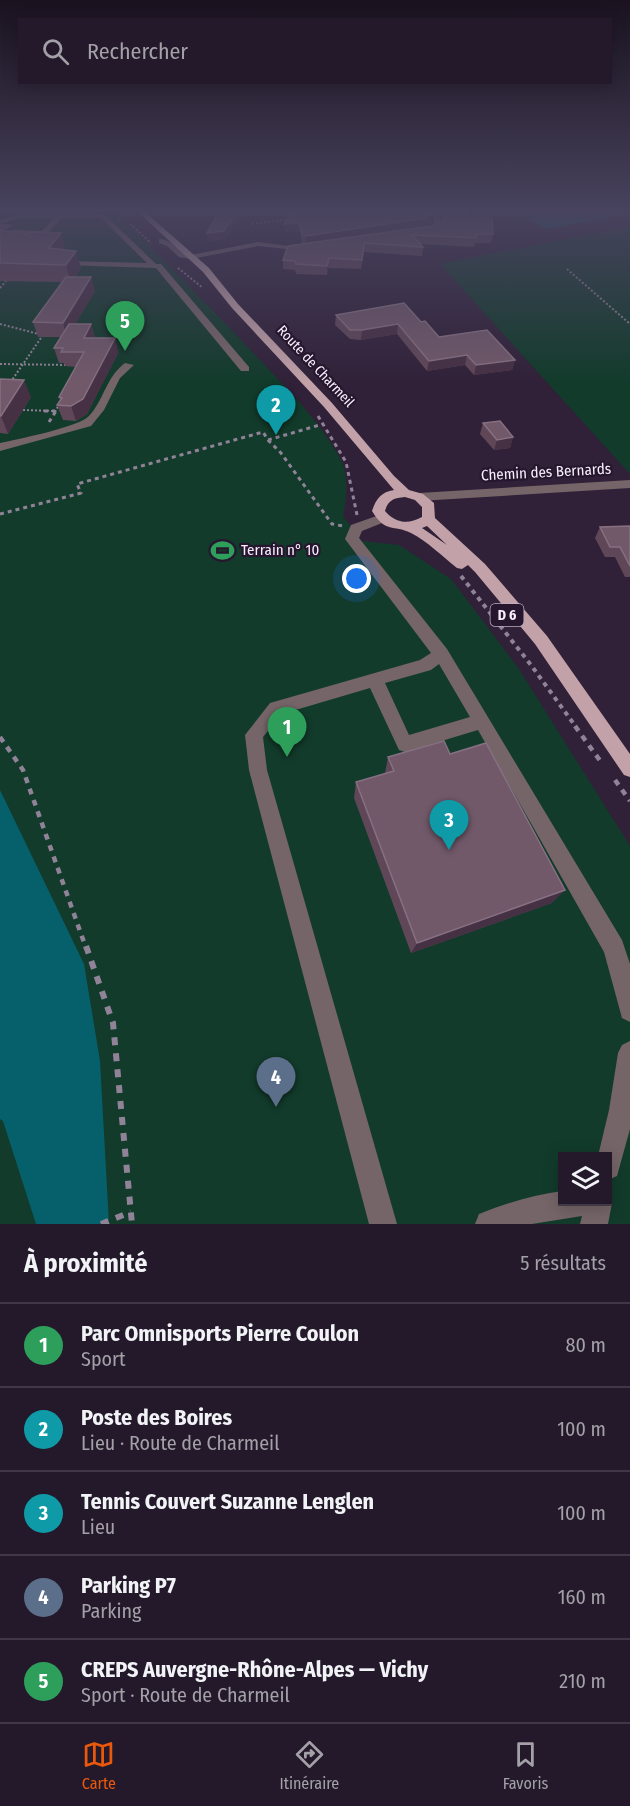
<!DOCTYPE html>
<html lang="fr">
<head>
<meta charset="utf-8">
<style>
	:root { --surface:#24192a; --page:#2c2232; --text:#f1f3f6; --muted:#a3a0a8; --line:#413847; --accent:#ea580c }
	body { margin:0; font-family:"Fira Sans Condensed",sans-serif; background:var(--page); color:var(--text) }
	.controls { position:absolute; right:18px; bottom:18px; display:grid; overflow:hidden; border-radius:0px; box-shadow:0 3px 15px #0003 }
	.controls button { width:54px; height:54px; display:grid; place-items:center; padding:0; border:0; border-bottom:2px solid var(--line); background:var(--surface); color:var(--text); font:30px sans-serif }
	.you { position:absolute; left:357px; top:579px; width:21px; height:21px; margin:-15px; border:4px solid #fff; border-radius:50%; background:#1a73e8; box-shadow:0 0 0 9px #1a73e833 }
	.badge { display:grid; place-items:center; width:39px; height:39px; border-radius:50%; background:var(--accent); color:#fff; font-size:20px; font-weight:700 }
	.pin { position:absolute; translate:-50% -50px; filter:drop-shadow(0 2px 3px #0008) }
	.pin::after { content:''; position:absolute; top:32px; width:21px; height:18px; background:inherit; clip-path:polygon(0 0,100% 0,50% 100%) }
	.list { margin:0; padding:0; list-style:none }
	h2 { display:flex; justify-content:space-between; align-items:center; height:78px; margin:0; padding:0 24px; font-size:26px }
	h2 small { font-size:20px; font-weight:400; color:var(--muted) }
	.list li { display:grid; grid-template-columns:39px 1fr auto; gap:18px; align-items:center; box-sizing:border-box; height:84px; padding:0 24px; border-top:2px solid var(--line) }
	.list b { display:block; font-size:22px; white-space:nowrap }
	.list p { margin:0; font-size:20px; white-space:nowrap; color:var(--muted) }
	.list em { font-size:20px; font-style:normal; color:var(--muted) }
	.icon { flex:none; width:33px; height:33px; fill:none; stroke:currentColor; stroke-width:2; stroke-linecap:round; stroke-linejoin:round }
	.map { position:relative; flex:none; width:630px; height:1224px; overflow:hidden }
	.search { position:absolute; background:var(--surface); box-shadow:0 3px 15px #0003; left:18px; right:18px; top:18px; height:66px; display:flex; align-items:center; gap:15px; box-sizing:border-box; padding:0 21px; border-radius:0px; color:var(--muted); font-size:22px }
	.sheet { height:498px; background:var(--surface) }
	nav { display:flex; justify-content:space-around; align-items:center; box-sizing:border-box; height:84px; border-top:2px solid var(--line); background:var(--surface); font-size:16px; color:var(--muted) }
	nav a { display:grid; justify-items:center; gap:3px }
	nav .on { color:var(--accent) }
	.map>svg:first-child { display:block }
	.green { fill:#123b2b; fill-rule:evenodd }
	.water { fill:#05606c }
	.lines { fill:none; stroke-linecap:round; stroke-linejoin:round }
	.path-far4 { stroke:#908397; stroke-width:2; stroke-dasharray:2 2; stroke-linecap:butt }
	.path-far3 { stroke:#908397; stroke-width:3; stroke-dasharray:4 4; stroke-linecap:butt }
	.path-far2 { stroke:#908397; stroke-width:4; stroke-dasharray:4.5 4.5; stroke-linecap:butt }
	.path-far1 { stroke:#908397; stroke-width:4.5; stroke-dasharray:6 6; stroke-linecap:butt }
	.path { stroke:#908397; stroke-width:6; stroke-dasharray:8 8; stroke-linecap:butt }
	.minor { fill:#756568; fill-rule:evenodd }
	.major { fill:#c2a2a8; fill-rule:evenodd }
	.wall { fill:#604758 }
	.shaded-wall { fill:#463044 }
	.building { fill:#71596a; stroke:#867081; stroke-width:1.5 }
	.labels { text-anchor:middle; stroke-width:4.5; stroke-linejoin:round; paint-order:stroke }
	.far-street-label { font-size:14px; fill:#f8eefe; stroke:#26172e }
	.shield { fill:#26172e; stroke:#b9aec0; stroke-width:1.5 }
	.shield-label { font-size:14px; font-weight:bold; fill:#f8eefe }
	.street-label { font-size:15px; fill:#f8eefe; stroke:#26172e }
	.poi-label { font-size:15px; fill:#f8eefe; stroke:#26172e; text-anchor:start }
</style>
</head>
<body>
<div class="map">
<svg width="630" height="1224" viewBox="0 0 630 1224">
	<rect width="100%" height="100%" fill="#302138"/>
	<g class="green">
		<path d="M16,212H115C164,260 212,309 259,359C288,390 319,420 340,458C349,475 347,497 343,516L362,541L399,545L451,579L519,669L630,846V1224H0V218ZM562,1156H608V1202H562Z"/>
		<polygon points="630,226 630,474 440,264"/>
	</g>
	<g class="water">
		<polygon points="514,212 610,212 608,213 608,218 547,229"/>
		<polygon points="0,790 84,964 100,1061 109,1224 36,1224 3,1121 0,1119"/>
	</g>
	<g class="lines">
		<g class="path-far4">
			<polyline points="130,224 151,243"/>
			<polyline points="252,224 290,219"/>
			<polyline points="178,268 203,288"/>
			<polyline points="567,269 630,324"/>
			<polyline points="0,288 6,281"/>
			<polyline points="0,324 43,335 10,383"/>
			<polyline points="0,364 68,365"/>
			<polyline points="23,410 55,411"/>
			<polyline points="55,412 60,403"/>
		</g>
		<g class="path-far3">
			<polyline points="44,411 55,411"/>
			<polyline points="318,416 346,462 357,515"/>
			<polyline points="49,422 56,411"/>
			<polyline points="268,440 281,453 332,524 343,526"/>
			<polyline points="0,514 81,493 77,484 263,432 268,440 323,424"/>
		</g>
		<polyline class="path-far2" points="461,576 531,665 576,727"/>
		<g class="path-far1">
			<polyline points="575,726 601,762"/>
			<polyline points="0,737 23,770 86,948"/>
			<polyline points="615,780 630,801"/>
		</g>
		<g class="path">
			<polyline points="86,946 113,1023 132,1224"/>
			<polyline points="101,1224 131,1212"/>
		</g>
		<g class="minor">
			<polygon points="59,212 105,215 156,264 161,264 249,367 249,371 241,371 156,268 62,265 62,261 65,261 147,263 101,218 62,218 32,249 28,247 39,235 0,233 0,229 42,231 54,218 21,217 0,224 0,220 20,213"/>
			<path d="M426,212C436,212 440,215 442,225L425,234L422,230L434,224V219Z"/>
			<path d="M162,239C173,242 180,252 191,255L258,242L310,249L306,251L258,246L191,259L179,257L167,246L159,243V239Z"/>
			<path d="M125,363L134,365L120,378L104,410L91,426L0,451V443C18,439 79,427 89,416C104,400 106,377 125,363Z"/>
			<polygon points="630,480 630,488 419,501 413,497 419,493"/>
			<path d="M382,514L387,515L389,518L387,521L362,531L359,538L447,649L622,940L630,964V1022L622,1018L604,952L478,730L405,752L399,750L370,688L282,714L263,737L267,770L397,1224H369L249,770L245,735L270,703L420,660L431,653L345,539L351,525ZM439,664L470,717L409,735L385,683L431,670Z"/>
			<polygon points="630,1041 630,1129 617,1176 608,1180 608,1156 598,1156 609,1110 618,1053 622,1045"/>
			<path d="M562,1191V1202H608L609,1192L612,1203L608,1224H580L582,1216L532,1224H475L479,1214C506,1203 534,1195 562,1191Z"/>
		</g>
		<path class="major" d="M138,212H145L209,268L238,304L332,403L394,476L409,490L423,494L434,503L435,518L485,564L547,636L630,754V777L624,775L535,644L475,572L468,565L462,569L457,568C442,556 428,542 411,533C393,524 386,534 372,511C376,499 381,492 394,490L324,407L232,308L203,272ZM405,497L415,500L422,507V517C408,525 395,523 385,511C388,500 394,498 405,497ZM427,526L447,545L422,528Z"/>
	</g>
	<g class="wall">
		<polygon points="219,212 431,212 433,214 432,223 425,227 387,233 432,226 443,219 443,218 436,212 466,212 468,217 493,234 491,243 475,243 474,247 420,244 423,247 422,256 364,252 361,269 328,268 327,275 296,274 295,270 283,269 283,260 302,244 300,231 285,233 288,215 243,213 225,239 208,241"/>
		<polygon points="0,225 14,232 66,250 81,268 75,277 95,291 75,324 91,324 95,338 115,338 118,353 87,414 76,421 63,420 57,405 60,401 59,397 76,367 65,366 64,363 59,363 54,348 60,337 38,337 33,322 62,282 0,281"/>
		<polygon points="336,315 421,322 439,337 515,360 512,370 474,375 465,365 427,371 397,334 361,340 350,339 335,325"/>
		<polygon points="0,379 31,397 8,434 0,433"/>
		<polygon points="483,423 513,437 510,448 494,450 480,434"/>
		<polygon points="630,526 630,577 625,577 615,557 605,557 595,538 600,527"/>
		<polygon points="388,757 552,903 411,953 354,798 356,782 385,773"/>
	</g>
	<g class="shaded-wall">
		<polygon points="237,212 243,212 243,213 225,239 208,241 207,233"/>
		<polygon points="433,214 432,223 425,227 306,245 306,236"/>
		<polygon points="299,222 300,231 285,233 284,224"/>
		<polygon points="11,225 17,241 0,231"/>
		<polygon points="61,233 66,250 54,265 49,248"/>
		<polygon points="76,251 81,268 71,282 66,265"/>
		<polygon points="329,258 328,268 327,275 327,266"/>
		<polygon points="91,277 95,291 67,338 63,323"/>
		<polygon points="91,324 95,338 84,338"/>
		<polygon points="398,324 397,334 361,340 362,330"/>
		<polygon points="115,338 118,353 87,414 76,421 71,406"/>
		<polygon points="467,355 465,365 427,371 429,361"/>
		<polygon points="515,360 512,370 474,375 476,365"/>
		<polygon points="24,380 31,397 8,434 1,416"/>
		<polygon points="513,437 510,448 494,450 497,440"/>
		<polygon points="565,890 552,903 411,953 417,943"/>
	</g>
	<g class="building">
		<polygon points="219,212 237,212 224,231 207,233"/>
		<polygon points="290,212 431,212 433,214 426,218 306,236 302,235 299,222 284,224"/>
		<polygon points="444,212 466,212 468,217 492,218 493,234 476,234 476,238 412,235 423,247 364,243 362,260 329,258 327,266 296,264 295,261 283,260 288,246 432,226 445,218"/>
		<polygon points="0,225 11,225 0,231 21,232 27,235 30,232 61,233 49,248 76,251 66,265 0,263"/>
		<polygon points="66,277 91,277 63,323 33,322"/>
		<polygon points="404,303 421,322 425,321 439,337 487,330 515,360 476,365 467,355 429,361 398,324 362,330 350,330 336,315"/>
		<polygon points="69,324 91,324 84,338 115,338 83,399 71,406 57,405 62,398 59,397 84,352 61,352 63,348 54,348"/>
		<polygon points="0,379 24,380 1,416 0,416"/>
		<polygon points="500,421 513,437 497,440 483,423"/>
		<polygon points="630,526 630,566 620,547 610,547 600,527"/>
		<polygon points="444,741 450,754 486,743 565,890 417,943 356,782 394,771 388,757"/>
	</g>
	<linearGradient id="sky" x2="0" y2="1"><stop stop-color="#1a121f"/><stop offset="0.55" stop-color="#48435e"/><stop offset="1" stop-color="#48435e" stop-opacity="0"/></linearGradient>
	<rect width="630" height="383" fill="url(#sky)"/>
	<defs>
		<symbol id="stadium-bare" viewBox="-9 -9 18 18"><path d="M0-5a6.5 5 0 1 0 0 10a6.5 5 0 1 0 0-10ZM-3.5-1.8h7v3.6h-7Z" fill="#2e9e5b" stroke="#26172e" stroke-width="2.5" paint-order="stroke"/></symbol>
	</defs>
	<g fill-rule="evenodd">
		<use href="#stadium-bare" x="206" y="534" width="33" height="33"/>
	</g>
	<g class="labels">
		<g class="far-street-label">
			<text transform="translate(316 366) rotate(47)" y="5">Route de Charmeil</text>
		</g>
		<rect class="shield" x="490.5" y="604" width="33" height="22" rx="4.5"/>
		<g class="shield-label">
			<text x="507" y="620">D 6</text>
		</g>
		<g class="street-label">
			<text transform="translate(546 472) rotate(-3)" y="5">Chemin des Bernards</text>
		</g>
		<g class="poi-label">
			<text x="241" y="555">Terrain n° 10</text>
		</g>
	</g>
</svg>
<div class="controls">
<button><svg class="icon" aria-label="layers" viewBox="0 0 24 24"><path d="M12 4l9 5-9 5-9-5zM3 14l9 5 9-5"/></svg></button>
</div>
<div class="you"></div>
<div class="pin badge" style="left:287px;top:757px;background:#2e9e5b">1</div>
<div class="pin badge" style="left:276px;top:435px;background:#0f9aa8">2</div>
<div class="pin badge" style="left:449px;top:850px;background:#0f9aa8">3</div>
<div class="pin badge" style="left:276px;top:1107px;background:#5c6f8a">4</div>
<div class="pin badge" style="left:125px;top:351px;background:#2e9e5b">5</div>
<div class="search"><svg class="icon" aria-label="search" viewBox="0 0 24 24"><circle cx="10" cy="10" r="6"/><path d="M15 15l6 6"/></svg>Rechercher</div>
</div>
<section class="sheet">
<h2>À proximité<small>5 résultats</small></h2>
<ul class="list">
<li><span class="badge" style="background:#2e9e5b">1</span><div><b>Parc Omnisports Pierre Coulon</b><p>Sport</p></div><em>80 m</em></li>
<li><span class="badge" style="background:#0f9aa8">2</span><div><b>Poste des Boires</b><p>Lieu · Route de Charmeil</p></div><em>100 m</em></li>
<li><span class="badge" style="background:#0f9aa8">3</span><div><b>Tennis Couvert Suzanne Lenglen</b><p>Lieu</p></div><em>100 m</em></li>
<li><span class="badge" style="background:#5c6f8a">4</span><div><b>Parking P7</b><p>Parking</p></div><em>160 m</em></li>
<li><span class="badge" style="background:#2e9e5b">5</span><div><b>CREPS Auvergne-Rhône-Alpes — Vichy</b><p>Sport · Route de Charmeil</p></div><em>210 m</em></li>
</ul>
</section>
<nav>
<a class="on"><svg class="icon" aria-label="map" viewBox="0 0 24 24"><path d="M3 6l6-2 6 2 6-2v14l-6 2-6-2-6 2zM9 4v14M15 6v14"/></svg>Carte</a>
<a><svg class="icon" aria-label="directions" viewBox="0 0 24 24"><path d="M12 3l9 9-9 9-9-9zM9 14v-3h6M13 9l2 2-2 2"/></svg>Itinéraire</a>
<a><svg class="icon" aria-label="saved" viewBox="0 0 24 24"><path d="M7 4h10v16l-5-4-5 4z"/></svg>Favoris</a>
</nav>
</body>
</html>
